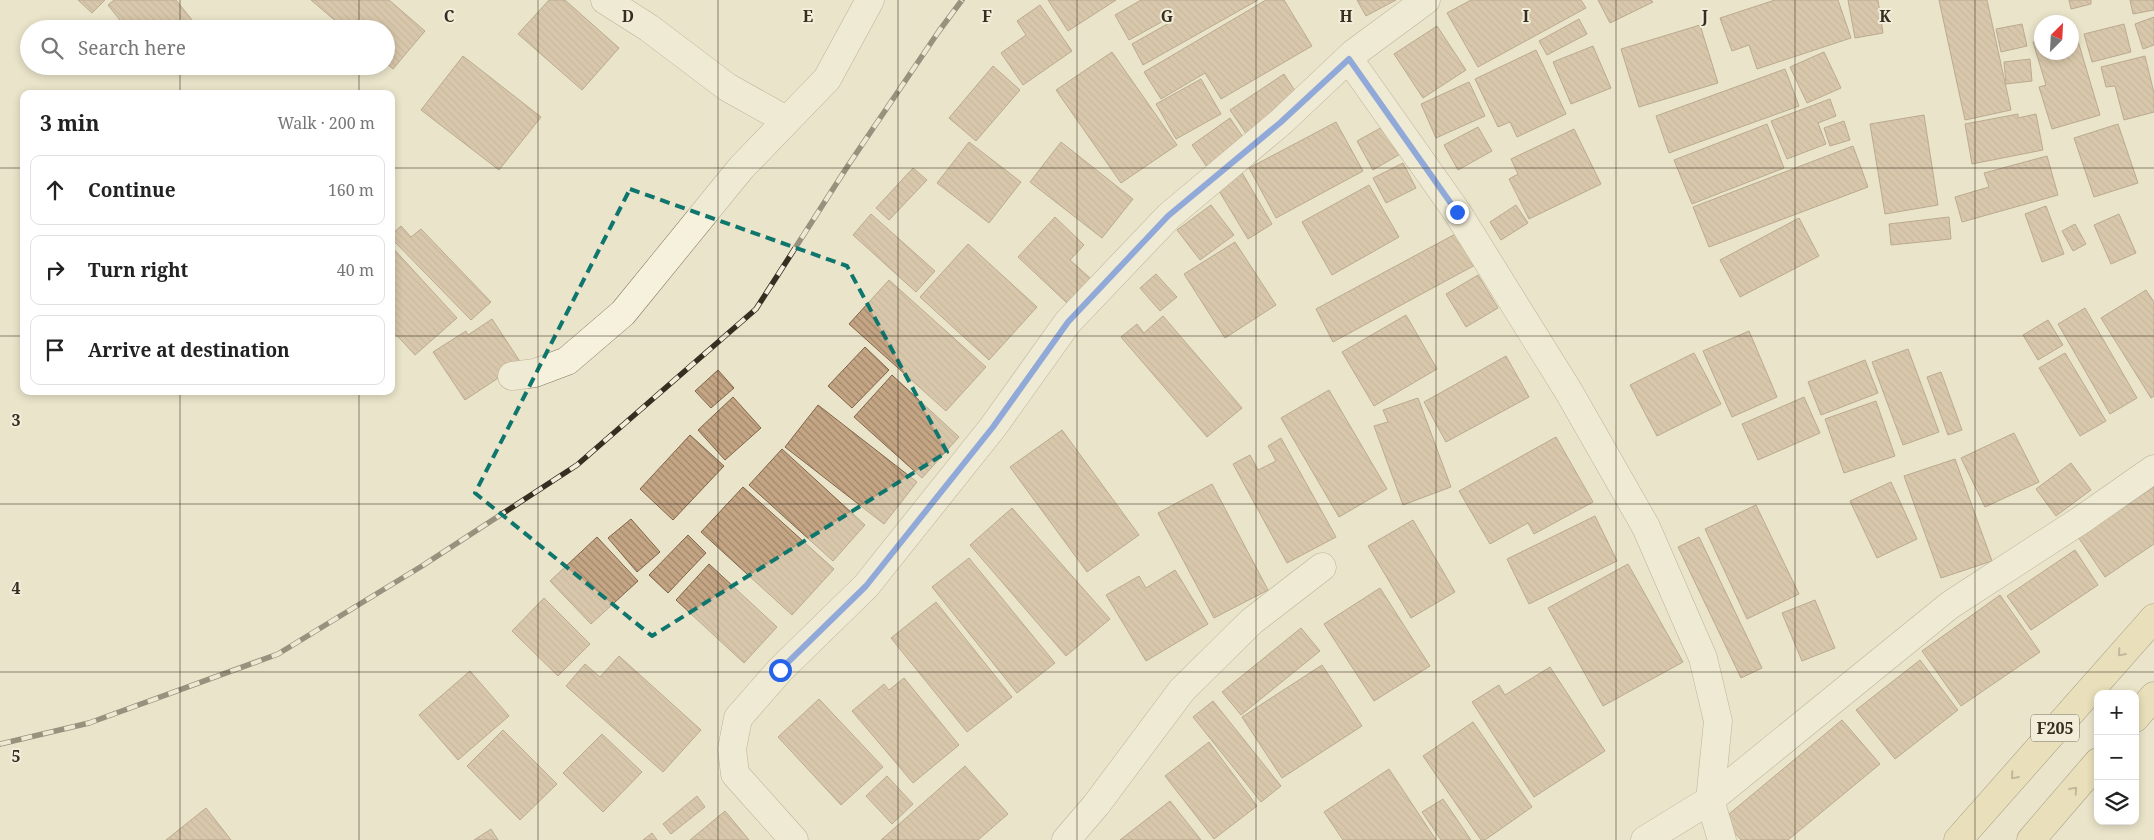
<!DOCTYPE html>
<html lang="en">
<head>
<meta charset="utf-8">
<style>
	:root { --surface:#fff; --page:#f6f6f6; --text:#222; --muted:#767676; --line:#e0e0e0 }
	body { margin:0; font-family:"Noto Serif",serif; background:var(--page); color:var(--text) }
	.controls { position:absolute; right:15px; bottom:15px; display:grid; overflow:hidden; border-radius:10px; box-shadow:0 2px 8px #0003 }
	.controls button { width:45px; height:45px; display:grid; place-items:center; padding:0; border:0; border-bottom:1px solid var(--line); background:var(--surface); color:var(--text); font:25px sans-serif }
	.compass { position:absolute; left:2034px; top:15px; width:45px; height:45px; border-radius:50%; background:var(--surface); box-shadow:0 2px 8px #0003; rotate:24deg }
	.stop { position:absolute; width:15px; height:15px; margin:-11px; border:4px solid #2563eb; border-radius:50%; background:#fff }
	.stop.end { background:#2563eb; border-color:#fff; box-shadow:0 1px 5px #0008 }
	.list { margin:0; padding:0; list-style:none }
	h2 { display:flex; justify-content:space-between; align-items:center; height:65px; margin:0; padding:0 20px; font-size:21px }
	h2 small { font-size:16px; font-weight:400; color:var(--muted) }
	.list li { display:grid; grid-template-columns:32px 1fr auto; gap:15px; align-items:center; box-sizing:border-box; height:70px; margin:0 10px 10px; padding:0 10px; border:1px solid var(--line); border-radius:10px }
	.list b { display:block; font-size:19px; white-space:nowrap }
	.list em { font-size:16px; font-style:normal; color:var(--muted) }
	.icon { flex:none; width:28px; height:28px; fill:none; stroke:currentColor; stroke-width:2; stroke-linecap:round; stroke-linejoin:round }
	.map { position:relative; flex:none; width:2154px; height:840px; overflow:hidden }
	.search { position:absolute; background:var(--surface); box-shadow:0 2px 8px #0003; left:20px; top:20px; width:375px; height:55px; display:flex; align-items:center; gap:12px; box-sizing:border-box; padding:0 18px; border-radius:28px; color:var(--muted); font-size:19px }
	.panel { position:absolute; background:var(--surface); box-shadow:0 2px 8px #0003; left:20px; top:90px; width:375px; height:305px; border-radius:10px }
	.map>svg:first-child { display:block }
	.building { fill:url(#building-back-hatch); stroke:#816549 }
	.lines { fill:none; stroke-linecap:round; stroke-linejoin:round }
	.minor-casing { stroke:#857760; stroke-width:29 }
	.major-casing { stroke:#534634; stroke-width:29 }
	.minor { stroke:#f5f1dd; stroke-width:28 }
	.major { stroke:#e8daa7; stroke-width:28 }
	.rail-casing { stroke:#372e22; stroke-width:5.5 }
	.rail { stroke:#f2edd9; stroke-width:4; stroke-dasharray:11; stroke-linecap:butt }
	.oneway { stroke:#908464 }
	.route { stroke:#2563eb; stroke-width:6 }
	.marked { fill:none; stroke:#0f766e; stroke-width:4; stroke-dasharray:10 6; stroke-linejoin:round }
	.grid { fill:none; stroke:#372e22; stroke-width:1; stroke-opacity:0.55 }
	.labels { text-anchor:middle; stroke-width:4; stroke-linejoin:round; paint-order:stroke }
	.shield { fill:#f2edd9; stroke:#6f6759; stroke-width:1 }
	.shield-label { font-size:16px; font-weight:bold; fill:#372e22 }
	.grid-label { font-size:16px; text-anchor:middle; font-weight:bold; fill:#372e22; stroke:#f2edd9; stroke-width:4; stroke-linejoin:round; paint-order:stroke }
</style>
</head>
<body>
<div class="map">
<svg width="2154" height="840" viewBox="0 0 2154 840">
	<defs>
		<pattern id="building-back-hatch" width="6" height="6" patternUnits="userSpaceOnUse" patternTransform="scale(1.25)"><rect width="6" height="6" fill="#c4a584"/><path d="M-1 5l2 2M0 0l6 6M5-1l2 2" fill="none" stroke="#a0876c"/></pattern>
	</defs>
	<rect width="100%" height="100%" fill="#eae4ca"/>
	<g class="building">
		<polygon points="78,0 105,0 92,13"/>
		<polygon points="114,0 176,0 196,25 191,29 127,29 108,5"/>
		<polygon points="311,0 389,0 425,31 393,69 386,63 386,29 345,29"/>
		<polygon points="549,0 565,0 619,48 582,90 518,34"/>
		<polygon points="1048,0 1116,0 1068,31"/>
		<polygon points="1141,0 1258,0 1143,65 1132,44 1169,23 1167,19 1129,40 1115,15"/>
		<polygon points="1266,0 1284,0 1312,46 1221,99 1205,73 1161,99 1144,72"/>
		<polygon points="1357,0 1396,0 1366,16"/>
		<polygon points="1471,0 1581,0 1586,8 1478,67 1447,13"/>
		<polygon points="1598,0 1651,0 1653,2 1610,23"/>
		<polygon points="1775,0 1838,0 1851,38 1757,69 1749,45 1732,51 1720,18"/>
		<polygon points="1848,0 1878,0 1883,33 1855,38"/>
		<polygon points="1939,0 1987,0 2011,110 1965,120"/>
		<polygon points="2069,0 2091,0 2091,4 2071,9"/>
		<polygon points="2130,0 2154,0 2154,10 2133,14"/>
		<polygon points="1040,5 1072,51 1023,85 1001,53 1026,35 1017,21"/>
		<polygon points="2154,17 2154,45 2143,49 2135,24"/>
		<polygon points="1579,19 1587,34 1547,55 1539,41"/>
		<polygon points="2022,24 2027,46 2001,52 1996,29"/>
		<polygon points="2124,24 2131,52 2092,62 2084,34"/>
		<polygon points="1700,25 1718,83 1639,107 1621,49"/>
		<polygon points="1437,26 1466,70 1423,98 1394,54"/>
		<polygon points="2075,31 2100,115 2052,129 2039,87 2046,85 2033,42 2042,40 2042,52 2072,52 2072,32"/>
		<polygon points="1593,46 1611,88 1571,104 1553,62"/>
		<polygon points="1536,50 1566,114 1517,137 1510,122 1498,127 1475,79"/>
		<polygon points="1112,52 1177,145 1121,183 1056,90"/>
		<polygon points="1824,52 1841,88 1807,103 1790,67"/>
		<polygon points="463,56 541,117 499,170 421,110"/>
		<polygon points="2145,56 2154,93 2154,112 2124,120 2115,86 2106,87 2101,67"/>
		<polygon points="2030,59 2032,81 2006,84 2004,62"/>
		<polygon points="993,66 1020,90 976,141 949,118"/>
		<polygon points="1785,69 1799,106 1669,153 1656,116"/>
		<polygon points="1284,74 1301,100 1247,135 1230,110"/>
		<polygon points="1201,79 1221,114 1176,139 1156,104"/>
		<polygon points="1469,82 1485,116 1436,138 1421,104"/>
		<polygon points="1830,99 1836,116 1818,123 1826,144 1787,159 1771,121"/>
		<polygon points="2018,114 2018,118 2036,114 2043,150 1972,164 1965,124"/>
		<polygon points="1924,115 1938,205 1885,214 1870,124"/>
		<polygon points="1230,118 1247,143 1209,170 1192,145"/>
		<polygon points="1844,121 1850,140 1830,146 1824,128"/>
		<polygon points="1336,122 1363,171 1276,218 1249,168"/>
		<polygon points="1767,124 1784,168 1692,204 1674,160"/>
		<polygon points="2118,124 2138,183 2094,197 2074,138"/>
		<polygon points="1386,125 1402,153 1373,170 1357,141"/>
		<polygon points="1478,127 1492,151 1458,170 1444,145"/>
		<polygon points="1574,129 1601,184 1529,219 1509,179 1518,174 1511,159"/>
		<polygon points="969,142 1021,182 989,223 937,183"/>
		<polygon points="1061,142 1133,199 1102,238 1030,182"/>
		<polygon points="1853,146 1868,187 1709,247 1693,207"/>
		<polygon points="2047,156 2058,195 1962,222 1955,197 1989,187 1984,173"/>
		<polygon points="1403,163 1416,188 1386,203 1373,178"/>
		<polygon points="913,168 927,180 889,220 876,208"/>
		<polygon points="1241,171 1272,224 1248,239 1216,186"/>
		<polygon points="1369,185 1399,237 1332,275 1302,222"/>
		<polygon points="1211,205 1234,235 1200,260 1177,230"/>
		<polygon points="1516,205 1528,223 1501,240 1490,222"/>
		<polygon points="2046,206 2064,254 2042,262 2025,214"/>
		<polygon points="871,214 935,271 916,292 853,235"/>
		<polygon points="2119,214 2136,253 2111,264 2094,225"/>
		<polygon points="1055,217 1084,245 1070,260 1091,279 1068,304 1018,257"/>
		<polygon points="1949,217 1951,239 1891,245 1889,224"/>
		<polygon points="1799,218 1819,256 1740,297 1720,260"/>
		<polygon points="2075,224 2086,244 2073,251 2062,231"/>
		<polygon points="401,226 411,237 421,229 491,302 471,320 391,238 391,235"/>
		<polygon points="1459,232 1477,264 1333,342 1316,309"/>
		<polygon points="1235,242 1276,305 1225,338 1184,274"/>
		<polygon points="968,244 1037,307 989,360 920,297"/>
		<polygon points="391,246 457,318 415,355 391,329"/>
		<polygon points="1156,274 1177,297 1160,311 1140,288"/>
		<polygon points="1478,275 1498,308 1466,327 1446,294"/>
		<polygon points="889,280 986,367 946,411 849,324"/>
		<polygon points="2146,290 2154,302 2154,396 2151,398 2101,318"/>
		<polygon points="2085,308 2137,398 2110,414 2058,324"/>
		<polygon points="1406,315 1437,369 1374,406 1342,352"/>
		<polygon points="1163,316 1242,408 1207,437 1121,337 1137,324 1144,333"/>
		<polygon points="492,319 521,363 465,400 433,352 466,331 468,335"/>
		<polygon points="2048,320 2063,345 2038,360 2023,335"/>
		<polygon points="1749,331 1777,397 1732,417 1703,351"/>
		<polygon points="865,347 889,370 852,408 828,386"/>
		<polygon points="1908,349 1939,432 1903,445 1872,362"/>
		<polygon points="1694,353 1721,404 1657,436 1630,385"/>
		<polygon points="2065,353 2106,421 2080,436 2039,368"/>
		<polygon points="1506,356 1529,397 1446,442 1424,402"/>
		<polygon points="1865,360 1878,393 1821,415 1808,382"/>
		<polygon points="718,370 734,388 711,408 695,391"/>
		<polygon points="1941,372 1962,430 1948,435 1927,377"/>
		<polygon points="892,375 959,437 922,478 854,417"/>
		<polygon points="1329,390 1387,489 1339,517 1281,418"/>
		<polygon points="733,397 761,428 725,460 698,430"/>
		<polygon points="1804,397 1820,433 1758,460 1742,424"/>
		<polygon points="1418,398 1451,487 1403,505 1374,426 1388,422 1383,410"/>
		<polygon points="1876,401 1895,456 1844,473 1825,419"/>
		<polygon points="818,405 917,482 884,524 785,447"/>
		<polygon points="1062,430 1139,535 1087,572 1010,467"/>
		<polygon points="2014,433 2039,482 1985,507 1961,458"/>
		<polygon points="690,435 724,466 673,520 640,489"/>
		<polygon points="1556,437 1593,502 1534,534 1528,523 1490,544 1459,491"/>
		<polygon points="1281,438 1336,537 1287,563 1233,464 1250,455 1258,470 1276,461 1268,446"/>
		<polygon points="782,449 865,525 833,561 749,485"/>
		<polygon points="1955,459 1992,561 1941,578 1904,476"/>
		<polygon points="2071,463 2091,490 2056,516 2036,489"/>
		<polygon points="1891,482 1917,539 1877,558 1850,501"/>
		<polygon points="1212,484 1268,590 1214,618 1158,513"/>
		<polygon points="743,487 834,569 792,615 701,532"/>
		<polygon points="2154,487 2154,544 2105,577 2078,537"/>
		<polygon points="1756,505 1799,594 1747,619 1705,529"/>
		<polygon points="1012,508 1110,619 1066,656 970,545"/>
		<polygon points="1595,516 1617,561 1529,604 1507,559"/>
		<polygon points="631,519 660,552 637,572 608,538"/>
		<polygon points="1413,520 1455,592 1411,618 1368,546"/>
		<polygon points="688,535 706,553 668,593 649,575"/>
		<polygon points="597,537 638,581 591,624 550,581"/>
		<polygon points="1699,537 1762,668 1741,678 1678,547"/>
		<polygon points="2075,550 2098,585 2031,630 2007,596"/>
		<polygon points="969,558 1055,663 1017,693 932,587"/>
		<polygon points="709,564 777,627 744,663 676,600"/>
		<polygon points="1628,564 1683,662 1603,706 1548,608"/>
		<polygon points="1175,570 1208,624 1146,661 1106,595 1139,576 1146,588"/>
		<polygon points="1380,588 1430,666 1374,701 1324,624"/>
		<polygon points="2000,595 2040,652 1961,706 1922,651"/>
		<polygon points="544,598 590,644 558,676 512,631"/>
		<polygon points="1815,600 1835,648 1802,661 1782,613"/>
		<polygon points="936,602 1012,697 967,732 891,638"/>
		<polygon points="1301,628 1320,651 1241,715 1222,692"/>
		<polygon points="619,656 701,730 663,772 566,686 585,664 600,677"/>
		<polygon points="1920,660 1958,710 1895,759 1856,710"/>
		<polygon points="1322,665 1362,726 1282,778 1242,717"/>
		<polygon points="1550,667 1605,751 1534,797 1472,702 1499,685 1505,695"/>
		<polygon points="470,671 509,716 458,760 419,715"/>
		<polygon points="904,678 959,745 913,783 852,711 884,684 889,690"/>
		<polygon points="819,699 883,767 841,805 778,737"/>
		<polygon points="1213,701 1281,786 1261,802 1193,717"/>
		<polygon points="1842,720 1880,764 1788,840 1741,840 1723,819"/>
		<polygon points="1473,722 1532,807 1485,840 1481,840 1423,756"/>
		<polygon points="503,730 557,784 520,820 467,766"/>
		<polygon points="602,734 642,772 603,812 563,773"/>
		<polygon points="1209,742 1257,806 1214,839 1165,776"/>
		<polygon points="965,766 1008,814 978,840 881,840"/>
		<polygon points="1389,769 1436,840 1343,840 1324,812"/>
		<polygon points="887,776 913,804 892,824 866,796"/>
		<polygon points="697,796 705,807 671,834 663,824"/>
		<polygon points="1443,799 1471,840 1441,840 1422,812"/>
		<polygon points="1170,801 1201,840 1120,840"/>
		<polygon points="206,808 231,840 166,840"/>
		<polygon points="725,811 749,840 690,840"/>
		<polygon points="491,829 498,840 474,840"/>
		<polygon points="652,833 657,840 643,840"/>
	</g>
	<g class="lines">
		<defs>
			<g id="minor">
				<polyline points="605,0 649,28 727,87 786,120"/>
				<polyline points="1349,59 1457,212 1569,392 1646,527 1703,658 1718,721 1710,800 1950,605 2081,520 2154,469"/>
				<polyline points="512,376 535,373 567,361 623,313 741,168 827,79 870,0"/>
				<polyline points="794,840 735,774 732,749 738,718 780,670 866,586 993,427 1068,322 1169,216 1281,122 1354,53 1426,0"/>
				<polyline points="1066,840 1096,805 1182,690 1252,621 1322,567"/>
				<polyline points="1645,840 1710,800 1722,840"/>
			</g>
			<g id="major">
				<polyline points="2135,718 2154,696"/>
				<polyline points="1958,840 2154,618"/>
				<polyline points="2031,840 2098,762"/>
			</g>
		</defs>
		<use href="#minor" class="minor-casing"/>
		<use href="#major" class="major-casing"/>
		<use href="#minor" class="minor"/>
		<use href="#major" class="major"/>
		<defs>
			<polyline id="rail" points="0,744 89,723 278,654 422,566 577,465 756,309 849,164 939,31 962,0"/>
		</defs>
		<use href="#rail" class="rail-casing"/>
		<use href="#rail" class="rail"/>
	</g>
	<defs><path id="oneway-chevron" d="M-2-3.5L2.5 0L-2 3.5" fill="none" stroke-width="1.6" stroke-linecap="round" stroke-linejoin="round" transform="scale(1.25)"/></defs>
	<g class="oneway">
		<use href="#oneway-chevron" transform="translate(2121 653) rotate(131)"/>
		<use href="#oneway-chevron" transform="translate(2014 776) rotate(131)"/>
		<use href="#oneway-chevron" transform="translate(2074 790) rotate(-49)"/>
	</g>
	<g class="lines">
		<polyline class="route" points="780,670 866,586 993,427 1068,322 1168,216 1281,122 1349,59 1457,212"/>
	</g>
	<path d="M0 0H2154V840H0ZM630,189L847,266L947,452L652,636L475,493Z" fill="#eae4ca" fill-opacity=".55" fill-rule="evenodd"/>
	<path class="marked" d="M630,189L847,266L947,452L652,636L475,493Z"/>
	<path class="grid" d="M180,0V29M359,0V29M538,0V840M718,0V840M898,0V840M1077,0V840M1256,0V840M1436,0V840M1616,0V840M1795,0V840M1975,0V840M180,66V94M359,66V94M0,168H24M391,168H2154M0,336H24M391,336H2154M180,391V840M359,391V840M0,504H2154M0,672H2154"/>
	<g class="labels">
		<rect class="shield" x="2031" y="714.5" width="48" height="27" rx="4"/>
		<g class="shield-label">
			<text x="2055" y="734">F205</text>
		</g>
	</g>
	<g class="grid-label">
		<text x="449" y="22">C</text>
		<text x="628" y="22">D</text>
		<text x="808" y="22">E</text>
		<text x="987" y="22">F</text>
		<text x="1167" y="22">G</text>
		<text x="1346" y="22">H</text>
		<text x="1526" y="22">I</text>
		<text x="1705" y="22">J</text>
		<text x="1885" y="22">K</text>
		<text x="16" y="426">3</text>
		<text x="16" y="594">4</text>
		<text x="16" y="762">5</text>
	</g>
</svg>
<div class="controls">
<button>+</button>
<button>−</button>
<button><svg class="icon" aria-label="layers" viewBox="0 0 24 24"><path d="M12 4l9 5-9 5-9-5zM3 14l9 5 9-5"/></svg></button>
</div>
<svg class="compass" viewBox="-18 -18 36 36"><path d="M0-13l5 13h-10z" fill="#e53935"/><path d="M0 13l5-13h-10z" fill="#767676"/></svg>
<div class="stop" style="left:780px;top:670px"></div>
<div class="stop end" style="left:1457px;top:212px"></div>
<div class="search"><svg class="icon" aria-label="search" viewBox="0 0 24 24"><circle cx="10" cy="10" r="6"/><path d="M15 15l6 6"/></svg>Search here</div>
<section class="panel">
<h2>3 min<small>Walk · 200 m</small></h2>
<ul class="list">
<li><svg class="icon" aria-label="ahead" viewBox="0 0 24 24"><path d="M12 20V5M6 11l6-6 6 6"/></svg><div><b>Continue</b></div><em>160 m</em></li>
<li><svg class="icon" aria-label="right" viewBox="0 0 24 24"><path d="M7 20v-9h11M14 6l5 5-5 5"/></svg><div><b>Turn right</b></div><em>40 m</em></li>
<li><svg class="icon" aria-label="arrive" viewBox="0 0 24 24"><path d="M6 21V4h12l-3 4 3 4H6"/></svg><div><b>Arrive at destination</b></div></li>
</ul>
</section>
</div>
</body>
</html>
